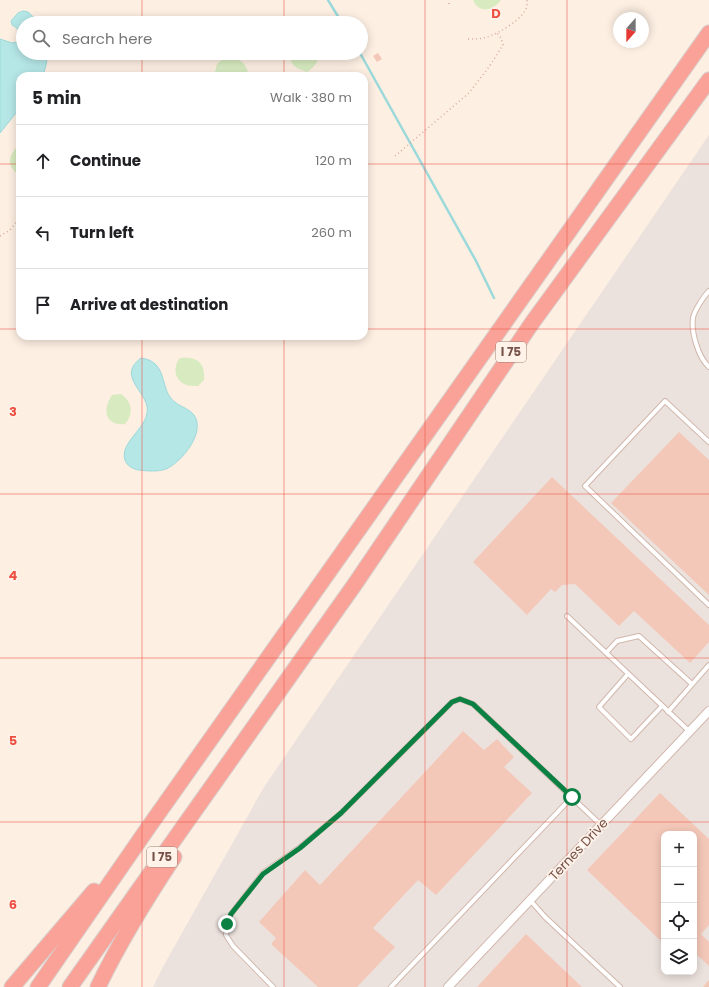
<!DOCTYPE html>
<html lang="en">
<head>
<meta charset="utf-8">
<style>
	:root { --surface:#fff; --page:#f2f2f2; --text:#202124; --muted:#757577; --line:#e0e0e0 }
	body { margin:0; font-family:Poppins,sans-serif; background:var(--page); color:var(--text) }
	.controls { position:absolute; right:12px; bottom:12px; display:grid; overflow:hidden; border-radius:8px; box-shadow:0 2px 10px #0003 }
	.controls button { width:36px; height:36px; display:grid; place-items:center; padding:0; border:0; border-bottom:1px solid var(--line); background:var(--surface); color:var(--text); font:20px sans-serif }
	.compass { position:absolute; left:613px; top:12px; width:36px; height:36px; border-radius:50%; background:var(--surface); box-shadow:0 2px 10px #0003; rotate:201deg }
	.stop { position:absolute; width:12px; height:12px; margin:-9px; border:3px solid #0b8043; border-radius:50%; background:#fff }
	.stop.end { background:#0b8043; border-color:#fff; box-shadow:0 1px 4px #0008 }
	.list { margin:0; padding:0; list-style:none }
	h2 { display:flex; justify-content:space-between; align-items:center; height:52px; margin:0; padding:0 16px; font-size:17px }
	h2 small { font-size:13px; font-weight:400; color:var(--muted) }
	.list li { display:grid; grid-template-columns:26px 1fr auto; gap:12px; align-items:center; box-sizing:border-box; height:72px; padding:0 16px; border-top:1px solid var(--line) }
	.list b { display:block; font-size:15px; white-space:nowrap }
	.list em { font-size:13px; font-style:normal; color:var(--muted) }
	.icon { flex:none; width:22px; height:22px; fill:none; stroke:currentColor; stroke-width:2; stroke-linecap:round; stroke-linejoin:round }
	.map { position:relative; flex:none; width:709px; height:987px; overflow:hidden }
	.search { position:absolute; background:var(--surface); box-shadow:0 2px 10px #0003; left:16px; top:16px; width:352px; height:44px; display:flex; align-items:center; gap:10px; box-sizing:border-box; padding:0 14px; border-radius:22px; color:var(--muted); font-size:15px }
	.panel { position:absolute; background:var(--surface); box-shadow:0 2px 10px #0003; left:16px; top:72px; width:352px; height:268px; border-radius:12px }
	.map>svg:first-child { display:block }
	.industrial { fill:#ece2dd; fill-rule:evenodd }
	.green { fill:#d8ebc0 }
	.water { fill:#b6e7e7; stroke:#9cd9da }
	.lines { fill:none; stroke-linecap:round; stroke-linejoin:round }
	.stream { stroke:#9cd9da; stroke-width:2.5 }
	.building { fill:#f4c8b9 }
	.lane-casing { stroke:#d1b7ac; stroke-width:6 }
	.street-casing { stroke:#d1b7ac; stroke-width:10 }
	.highway-casing { stroke:#d9cecc; stroke-width:17 }
	.path { stroke:#d8ab9c; stroke-width:1.5; stroke-dasharray:1 3; stroke-linecap:butt }
	.lane { stroke:#fff; stroke-width:4 }
	.street { stroke:#fff; stroke-width:8 }
	.highway { stroke:#faa297; stroke-width:15 }
	.route { stroke:#0b8043; stroke-width:5 }
	.grid { fill:none; stroke:#ec5042; stroke-width:1; stroke-opacity:0.55 }
	.labels { text-anchor:middle; stroke-width:3.5; stroke-linejoin:round; paint-order:stroke }
	.shield { fill:#fff3e9; stroke:#9f8278; stroke-width:1 }
	.shield-label { font-size:12px; font-weight:bold; fill:#765148 }
	.street-label { font-size:13px; fill:#765148; stroke:#fff3e9 }
	.grid-label { font-size:13px; text-anchor:middle; font-weight:bold; fill:#ec5042; stroke:#fff3e9; stroke-width:3.5; stroke-linejoin:round; paint-order:stroke }
</style>
</head>
<body>
<div class="map">
<svg width="709" height="987" viewBox="0 0 709 987">
	<rect width="100%" height="100%" fill="#fdefe2"/>
	<path class="industrial" d="M709,135V987H153L164,965L264,787ZM664,834H694V972H664Z"/>
	<g class="green">
		<path d="M473,0H501C493,11 479,14 473,0Z"/>
		<path d="M290,53H320C318,61 315,67 307,72C296,68 290,66 290,53Z"/>
		<path d="M223,59C239,58 245,60 249,76H214L217,64Z"/>
		<path d="M20,143V176C4,164 9,156 20,143Z"/>
		<path d="M180,358C198,356 205,363 204,380L198,386C194,386 188,386 184,384C174,379 173,366 180,358Z"/>
		<path d="M121,394C132,401 134,414 125,424C105,426 102,410 112,395Z"/>
	</g>
	<g class="water">
		<path d="M23,11L28,12L40,23H23V53H48L46,65L43,76H20V108L0,133V39L12,43L17,42C21,34 20,29 12,25L11,21L18,13Z"/>
		<path d="M141,358C170,362 158,391 176,403C182,407 189,409 194,415C206,432 182,462 166,469C158,472 147,471 139,470C133,469 127,466 125,460C119,441 151,427 147,406C143,389 118,375 141,358Z"/>
	</g>
	<g class="lines">
		<g class="stream">
			<polyline points="328,0 342,23"/>
			<polyline points="360,53 476,261 494,298"/>
		</g>
	</g>
	<g class="building">
		<polygon points="378,53 382,59 377,62 373,56"/>
		<polygon points="679,432 709,460 709,595 611,503"/>
		<polygon points="552,477 709,625 709,642 690,663 634,611 619,626 575,584 562,585 555,592 551,589 527,615 473,562"/>
		<polygon points="463,731 484,750 497,739 514,757 504,767 532,793 436,895 418,880 373,928 395,947 357,987 318,987 271,944 276,938 259,922 305,870 320,885"/>
		<polygon points="660,793 709,839 709,925 701,934 709,942 709,966 694,952 694,834 664,834 664,944 587,870"/>
		<polygon points="526,934 582,987 477,987"/>
		<polygon points="709,980 709,987 703,987"/>
	</g>
	<g class="lines">
		<defs>
			<g id="lane">
				<path d="M709,291C704,296 694,311 693,318C691,332 698,357 709,367"/>
				<polyline points="709,442 665,401 585,486 709,605"/>
				<polyline points="567,616 689,731"/>
				<polyline points="606,653 617,641 639,636 692,684"/>
				<polyline points="628,674 599,707 631,739 662,706"/>
				<polyline points="668,712 709,665"/>
				<polyline points="530,900 545,917 620,987"/>
				<polyline points="273,987 233,946 226,935 227,924 231,914 263,873 299,848 341,813 452,702 460,699 473,704 601,825"/>
				<polyline points="391,987 572,797"/>
			</g>
			<polyline id="street" points="448,987 709,711"/>
			<g id="highway">
				<polyline points="12,987 94,891"/>
				<polyline points="38,987 148,828 709,33"/>
				<polyline points="70,987 355,584 532,323 709,80"/>
				<path d="M98,987C120,941 146,899 174,857"/>
			</g>
		</defs>
		<use href="#lane" class="lane-casing"/>
		<use href="#street" class="street-casing"/>
		<use href="#highway" class="highway-casing"/>
		<g class="path">
			<polyline points="449,4 449,0"/>
			<path d="M468,39C475,39 481,39 487,37C498,34 525,18 527,6C527,6 527,1 527,0"/>
			<polyline points="395,156 469,93 489,67 503,45 501,38 497,33"/>
			<polyline points="0,236 10,230 20,217"/>
		</g>
		<use href="#lane" class="lane"/>
		<use href="#street" class="street"/>
		<use href="#highway" class="highway"/>
	</g>
	<g class="lines">
		<polyline class="route" points="227,924 231,914 263,874 300,848 341,813 452,702 460,699 473,704 572,797"/>
	</g>
	<path class="grid" d="M142,0V23M284,0V23M425,0V987M567,0V987M142,53V76M284,53V76M0,164H20M364,164H709M0,329H20M364,329H709M142,336V987M284,336V987M0,494H709M0,658H709M0,822H709"/>
	<g class="labels">
		<g class="shield">
			<rect x="496" y="342" width="30" height="20" rx="3"/>
			<rect x="147" y="847" width="30" height="20" rx="3"/>
		</g>
		<g class="shield-label">
			<text x="511" y="356">I 75</text>
			<text x="162" y="861">I 75</text>
		</g>
		<g class="street-label">
			<text transform="translate(578 849) rotate(-47)" y="5">Ternes Drive</text>
		</g>
	</g>
	<g class="grid-label">
		<text x="496" y="18">D</text>
		<text x="13" y="416">3</text>
		<text x="13" y="580">4</text>
		<text x="13" y="745">5</text>
		<text x="13" y="909">6</text>
	</g>
</svg>
<div class="controls">
<button>+</button>
<button>−</button>
<button><svg class="icon" aria-label="locate" viewBox="0 0 24 24"><circle cx="12" cy="12" r="6"/><path d="M12 2v4M12 18v4M2 12h4M18 12h4"/></svg></button>
<button><svg class="icon" aria-label="layers" viewBox="0 0 24 24"><path d="M12 4l9 5-9 5-9-5zM3 14l9 5 9-5"/></svg></button>
</div>
<svg class="compass" viewBox="-18 -18 36 36"><path d="M0-13l5 13h-10z" fill="#e53935"/><path d="M0 13l5-13h-10z" fill="#757577"/></svg>
<div class="stop" style="left:572px;top:797px"></div>
<div class="stop end" style="left:227px;top:924px"></div>
<div class="search"><svg class="icon" aria-label="search" viewBox="0 0 24 24"><circle cx="10" cy="10" r="6"/><path d="M15 15l6 6"/></svg>Search here</div>
<section class="panel">
<h2>5 min<small>Walk · 380 m</small></h2>
<ul class="list">
<li><svg class="icon" aria-label="ahead" viewBox="0 0 24 24"><path d="M12 20V5M6 11l6-6 6 6"/></svg><div><b>Continue</b></div><em>120 m</em></li>
<li><svg class="icon" aria-label="left" viewBox="0 0 24 24"><path d="M17 20v-9H6M10 6l-5 5 5 5"/></svg><div><b>Turn left</b></div><em>260 m</em></li>
<li><svg class="icon" aria-label="arrive" viewBox="0 0 24 24"><path d="M6 21V4h12l-3 4 3 4H6"/></svg><div><b>Arrive at destination</b></div></li>
</ul>
</section>
</div>
</body>
</html>
